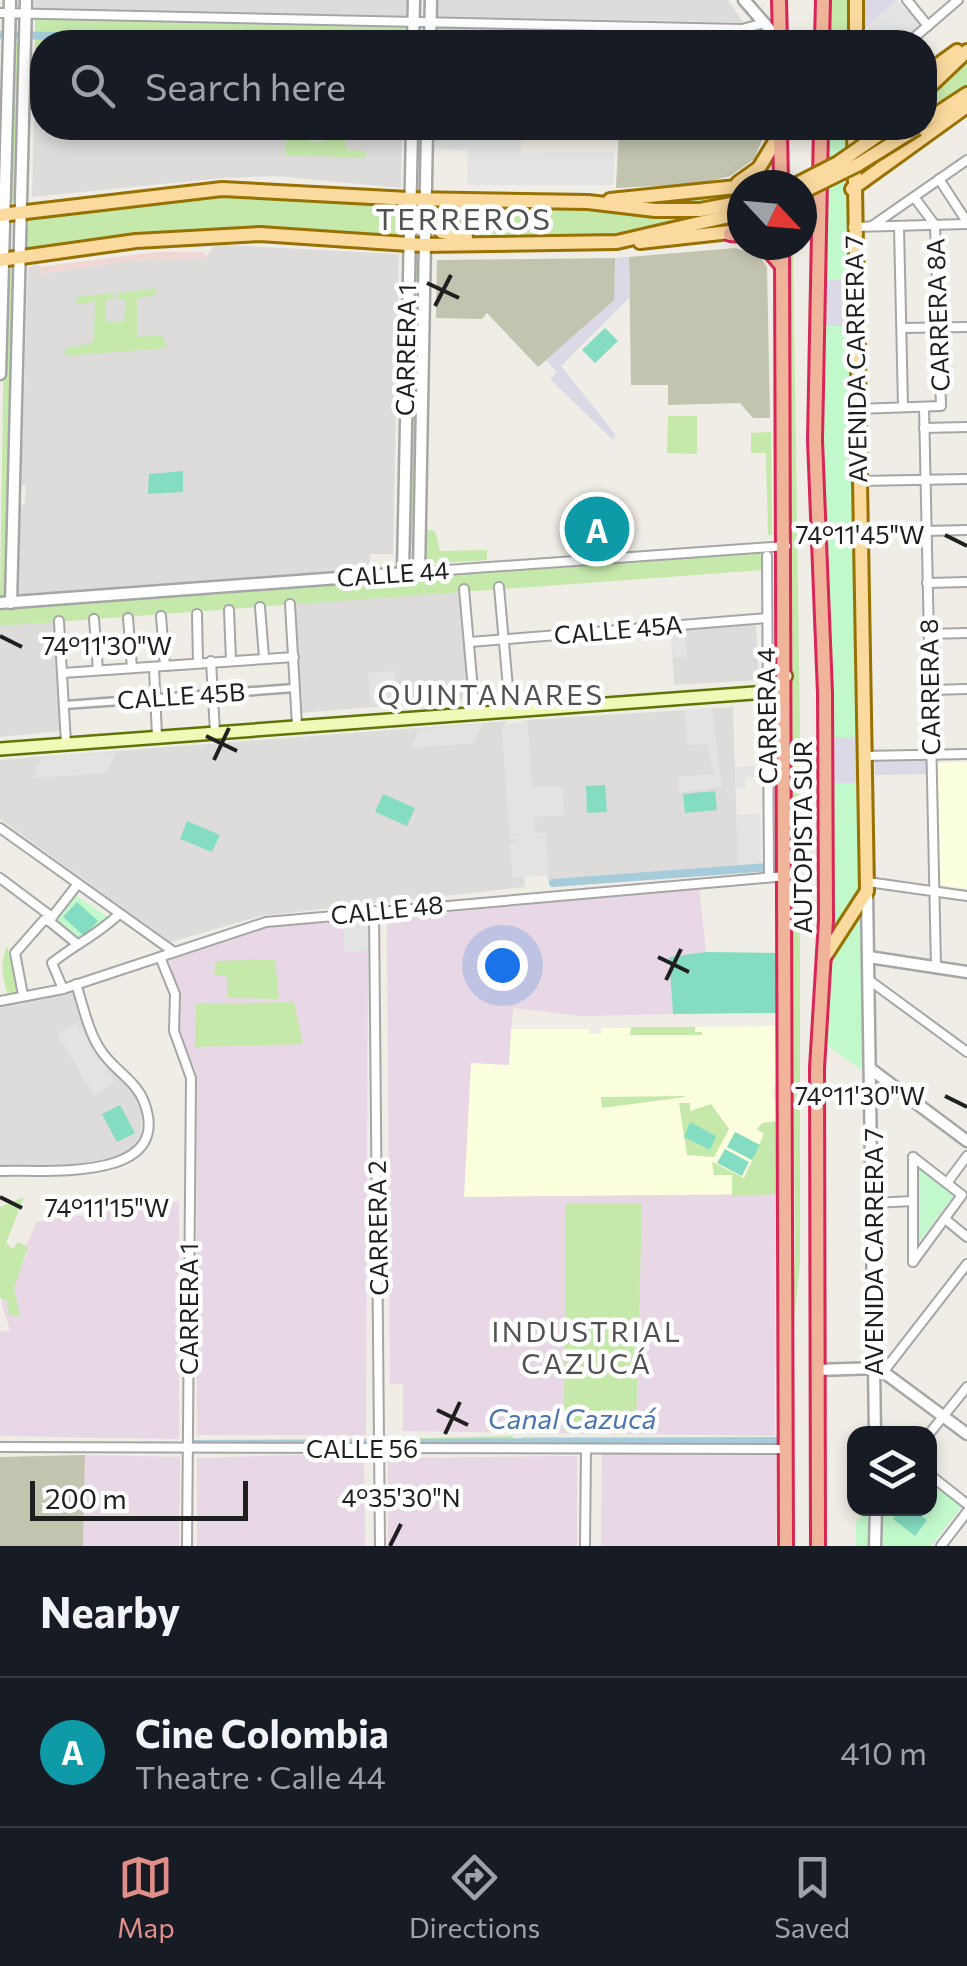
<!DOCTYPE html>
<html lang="en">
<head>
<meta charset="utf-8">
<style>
	:root { --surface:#171b24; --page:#20242c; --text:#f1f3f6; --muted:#9ea1a6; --line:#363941; --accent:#df8e89 }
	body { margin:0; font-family:Commissioner,sans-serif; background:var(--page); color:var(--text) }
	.controls { position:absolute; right:30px; bottom:30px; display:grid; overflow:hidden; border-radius:20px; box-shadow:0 5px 15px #0003 }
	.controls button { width:90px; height:90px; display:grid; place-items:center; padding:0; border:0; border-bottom:2px solid var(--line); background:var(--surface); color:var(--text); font:50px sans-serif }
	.compass { position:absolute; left:727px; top:170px; width:90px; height:90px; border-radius:50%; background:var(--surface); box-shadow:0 5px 15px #0003; rotate:116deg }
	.scale { position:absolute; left:30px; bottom:25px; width:218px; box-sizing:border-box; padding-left:10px; border:5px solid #1f1f1f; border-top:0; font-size:28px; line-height:35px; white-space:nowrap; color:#1f1f1f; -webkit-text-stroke:8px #fff; paint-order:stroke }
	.you { position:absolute; left:502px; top:965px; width:35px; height:35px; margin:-25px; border:8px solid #fff; border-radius:50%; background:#1a73e8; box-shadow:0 0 0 15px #1a73e833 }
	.badge { display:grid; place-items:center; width:65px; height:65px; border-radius:50%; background:var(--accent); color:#fff; font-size:32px; font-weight:700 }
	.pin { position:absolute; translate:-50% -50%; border:5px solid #fff; box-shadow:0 2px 10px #0006 }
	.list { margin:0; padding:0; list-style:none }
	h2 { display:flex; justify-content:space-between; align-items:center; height:130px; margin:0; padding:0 40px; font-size:42px }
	h2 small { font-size:32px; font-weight:400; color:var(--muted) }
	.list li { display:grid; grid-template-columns:65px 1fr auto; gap:30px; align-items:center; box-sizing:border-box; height:150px; padding:0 40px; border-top:2px solid var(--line) }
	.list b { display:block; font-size:38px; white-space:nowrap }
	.list p { margin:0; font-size:32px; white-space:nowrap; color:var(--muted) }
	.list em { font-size:32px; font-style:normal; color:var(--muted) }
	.icon { flex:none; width:55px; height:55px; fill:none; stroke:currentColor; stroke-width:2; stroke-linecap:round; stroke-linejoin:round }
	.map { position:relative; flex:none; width:967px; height:1546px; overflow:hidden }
	.search { position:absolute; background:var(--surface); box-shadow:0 5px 15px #0003; left:30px; right:30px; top:30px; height:110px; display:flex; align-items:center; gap:25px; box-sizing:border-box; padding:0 35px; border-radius:40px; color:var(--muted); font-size:38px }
	.sheet { height:280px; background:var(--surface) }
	nav { display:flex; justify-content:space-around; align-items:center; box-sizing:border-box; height:140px; border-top:2px solid var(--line); background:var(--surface); font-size:28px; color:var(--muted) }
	nav a { display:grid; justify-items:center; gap:5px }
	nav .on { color:var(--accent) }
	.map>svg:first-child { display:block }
	.residential { fill:#dddcdb }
	.commercial { fill:#f0d7d4 }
	.industrial { fill:#e8d7e4 }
	.education { fill:#fcffde }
	.construction { fill:#c2c4b0 }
	.grass { fill:#c5e9ab }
	.park { fill:#c2f9cb }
	.pitch { fill:#84ddc2 }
	.parking { fill:#e3e3e3 }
	.plaza { fill:#dad9e5 }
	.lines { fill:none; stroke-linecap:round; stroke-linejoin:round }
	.canal { stroke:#a6ccdc; stroke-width:8 }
	.pedestrian-casing { stroke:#a6a6a6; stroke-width:11 }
	.minor-casing { stroke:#a6a6a6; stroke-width:12 }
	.tertiary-casing { stroke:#a6a6a6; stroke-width:15 }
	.secondary-casing { stroke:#607506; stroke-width:16 }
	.primary-casing { stroke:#977102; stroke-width:18 }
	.trunk-casing { stroke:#d92656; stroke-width:18 }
	.pedestrian { stroke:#fff; stroke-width:6 }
	.minor { stroke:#fff; stroke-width:8 }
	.tertiary { stroke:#fff; stroke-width:10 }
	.secondary { stroke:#f1f9b9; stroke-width:11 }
	.primary { stroke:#fbda9f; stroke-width:12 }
	.trunk { stroke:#f0b49b; stroke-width:12 }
	.primary-bridge-casing { stroke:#977102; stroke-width:18; stroke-linecap:butt }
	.primary-bridge { stroke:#fbda9f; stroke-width:12 }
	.ticks { fill:none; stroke:#1f1f1f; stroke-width:4 }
	.labels { text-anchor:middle; stroke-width:9; stroke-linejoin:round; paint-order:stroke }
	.street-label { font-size:25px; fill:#1f1f1f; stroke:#fff }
	.neighbourhood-label { font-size:28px; letter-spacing:2.5px; fill:#525252; stroke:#fff }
	.water-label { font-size:28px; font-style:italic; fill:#4c75ad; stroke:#fff }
	.quarter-label { font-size:30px; letter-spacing:2.5px; fill:#525252; stroke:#fff }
	.ticks-label { font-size:25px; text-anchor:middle; fill:#1f1f1f; stroke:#fff; stroke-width:9; stroke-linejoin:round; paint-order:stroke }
</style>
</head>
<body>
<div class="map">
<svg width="967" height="1546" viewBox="0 0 967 1546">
	<rect width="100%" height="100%" fill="#efede5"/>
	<g class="residential">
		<polygon points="35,0 407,0 406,16 34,8"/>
		<polygon points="438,0 728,0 743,22 437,17"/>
		<polygon points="35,48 42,48 42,128 402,128 401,188 276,176 223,178 32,197"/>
		<polygon points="226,245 399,254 393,554 370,554 369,570 19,595 20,506 25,504 26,485 21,485 28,268 39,264 40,274 126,261 204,258 215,246"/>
		<polygon points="461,591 471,699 300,713 291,604"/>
		<polygon points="55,622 62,731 0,737 0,626"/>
		<polygon points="756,625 759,680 674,685 671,630"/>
		<polygon points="733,707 738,865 548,881 545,833 535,834 527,720"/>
		<polygon points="508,721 502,727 510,839 520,839 520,843 510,844 513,877 524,877 525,887 260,916 171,942 0,819 0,760"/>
		<polygon points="73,990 95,1045 138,1098 142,1109 141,1134 130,1152 108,1165 0,1167 0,1006"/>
	</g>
	<polygon class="commercial" points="156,252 205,252 205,258 126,261 39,274 39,267"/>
	<g class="industrial">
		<polygon points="699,886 706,952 669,957 673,1014 582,1016 513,1008 509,1066 464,1196 776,1194 775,1436 403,1431 403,1384 390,1384 387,919"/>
		<polygon points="343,919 345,951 368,951 366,1435 197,1435 196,1071 178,1029 177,987 169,960 255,929"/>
		<polygon points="179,1201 179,1439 0,1436 0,1332 10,1330 1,1302 27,1255 25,1248 37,1222"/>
		<polygon points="602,1452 776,1453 776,1546 601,1546"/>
		<polygon points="364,1453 365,1546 197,1546 197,1458"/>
		<polygon points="85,1455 180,1457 179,1546 83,1546"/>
		<polygon points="577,1456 577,1546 388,1546 388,1458"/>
	</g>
	<g class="education">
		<polygon points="967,762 967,889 938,884 936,822 937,763"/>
		<polygon points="775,1026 777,1083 772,1090 780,1120 776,1194 464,1197 471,1063 509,1065 511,1029 589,1029 589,1034 601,1034 602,1028"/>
	</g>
	<g class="construction">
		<polygon points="619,128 767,128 754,159 730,176 703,183 616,188"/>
		<polygon points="735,248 759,255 767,267 770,418 753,418 740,403 668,405 668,385 631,385 629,257"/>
		<polygon points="615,258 615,300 538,367 487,313 482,319 436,318 437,260"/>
		<polygon points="85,1455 83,1546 0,1546 0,1457"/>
	</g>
	<g class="grass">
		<polygon points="829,0 847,0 847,42 828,42"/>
		<polygon points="35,19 405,28 409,42 42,42 42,48 35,48"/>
		<polygon points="438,28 759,35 767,42 438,42"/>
		<polygon points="15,41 24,41 17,201 10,202"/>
		<polygon points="967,58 967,88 950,99 925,102"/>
		<polygon points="286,128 309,128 310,142 326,141 327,128 346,128 346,150 366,151 366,158 285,155"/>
		<polygon points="813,128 814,318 807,372"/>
		<path d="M742,188V225L720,231L590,236L463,234L447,230L445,219C500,193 602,210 662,214L631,203L699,198Z"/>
		<polygon points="244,195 399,207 397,237 260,229 179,232 26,248 26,214"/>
		<polygon points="786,245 793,245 800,736 800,1264 791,1348 795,1244"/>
		<polygon points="411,257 419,257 412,545 408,543"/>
		<polygon points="13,269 7,597 0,597 5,270"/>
		<polygon points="156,288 156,295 137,298 137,337 162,335 167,348 65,356 65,349 94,342 95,302 77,304 76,297 114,293 115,298 106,299 105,321 124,322 126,299 118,299 118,293"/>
		<polygon points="668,416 697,416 697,454 667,453"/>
		<polygon points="771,432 772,535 768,535 766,453 751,453 751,433"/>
		<polygon points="426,529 435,531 440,551 487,550 487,560 426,564"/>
		<polygon points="763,551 763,570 0,626 0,609"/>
		<polygon points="769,864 769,871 551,886 548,881"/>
		<path d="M7,946L20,992L8,995C2,977 0,963 7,946Z"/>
		<polygon points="275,959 279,999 228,998 227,977 214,974 216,961"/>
		<polygon points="294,1002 303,1044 195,1047 196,1004"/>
		<polygon points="631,1027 695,1027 695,1032 702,1032 702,1035 630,1035"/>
		<polygon points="601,1097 685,1096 685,1097 602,1108"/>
		<polygon points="679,1103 690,1103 690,1111 711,1104 729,1129 714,1157 687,1155"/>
		<polygon points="778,1121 776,1194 732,1196 732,1175 714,1175 712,1162 744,1178 764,1134 757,1129 762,1123"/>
		<polygon points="24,1197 6,1243 13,1249 18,1242 28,1247 14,1288 20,1316 9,1316 7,1301 0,1298 0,1207"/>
		<polygon points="566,1203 642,1203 636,1427 564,1431"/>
		<polygon points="513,1436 513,1443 382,1446 383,1439"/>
		<polygon points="522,1437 550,1437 775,1438 775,1444 522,1444"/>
	</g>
	<g class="park">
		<polygon points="827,128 847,128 849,280 824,280"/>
		<polygon points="823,326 849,326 856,737 830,737 822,493"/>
		<polygon points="831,783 856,783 860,900 831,934"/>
		<polygon points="76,896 108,917 94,933 77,938 56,920"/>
		<polygon points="861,908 863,1071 823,1042 834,951"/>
		<polygon points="917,1166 955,1194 918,1243"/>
		<polygon points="930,1482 962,1506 931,1546 882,1546 884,1509 930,1508"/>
		<polygon points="867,1509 868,1546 856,1546 856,1522"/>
	</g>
	<g class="pitch">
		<polygon points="605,328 618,341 595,363 582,350"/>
		<polygon points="183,471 183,492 148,494 149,474"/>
		<polygon points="605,785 607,812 587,813 586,786"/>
		<polygon points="715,791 717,810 685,813 683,794"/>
		<polygon points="383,794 415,808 407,826 375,812"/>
		<polygon points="187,821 220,835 212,852 180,839"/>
		<polygon points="77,902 98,921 84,936 63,917"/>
		<polygon points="706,952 776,953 776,1013 673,1014 669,957"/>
		<polygon points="120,1105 135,1133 117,1142 102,1114"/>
		<polygon points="690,1122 716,1136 710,1150 684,1137"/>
		<polygon points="735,1132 760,1145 752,1160 727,1147"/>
		<polygon points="725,1149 749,1162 742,1176 717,1163"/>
		<polygon points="911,1508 927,1520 915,1536 893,1519 901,1509"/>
	</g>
	<g class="parking">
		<polygon points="896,0 921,25 901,42 868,42 868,26"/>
		<polygon points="434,128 478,128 479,134 520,134 521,153 615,152 613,185 467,185 468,150 432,149"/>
		<polygon points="685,629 687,657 673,658 671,630"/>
		<polygon points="395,671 397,702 371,705 368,673"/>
		<polygon points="712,708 722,787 679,792 678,777 714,774 706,744 687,745 685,710"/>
		<polygon points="527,720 532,787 558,786 563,790 564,815 534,817 535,833 546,833 549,875 513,878 510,843 520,839 510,839 502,726"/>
		<polygon points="483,723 474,743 411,748 418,730"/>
		<polygon points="116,752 107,773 32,778 43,757"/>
		<polygon points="764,766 764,776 745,777 745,788 736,789 735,767"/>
		<polygon points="760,814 761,864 738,865 736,815"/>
		<polygon points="368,917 368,951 345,952 343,919"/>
		<polygon points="77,1023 115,1081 94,1096 57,1034"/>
	</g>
	<g class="plaza">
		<polygon points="858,0 896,0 858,35"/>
		<polygon points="629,257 630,297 561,366 616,435 613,440 550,379 557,372 546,360 614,300 615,258"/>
		<polygon points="824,280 849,280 849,326 823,326"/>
		<polygon points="830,737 856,737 856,783 831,783"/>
		<polygon points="927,757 927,774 875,775 875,758"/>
	</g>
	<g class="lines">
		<g class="canal">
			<polyline points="0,35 403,42"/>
			<polyline points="553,883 769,867"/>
			<polyline points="188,1444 775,1441"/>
		</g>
		<defs>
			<polyline id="pedestrian" points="65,705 295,688"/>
			<g id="minor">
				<polyline points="907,0 928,26"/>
				<polyline points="0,13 742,29 764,23"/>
				<polyline points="909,42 958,0"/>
				<polyline points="939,179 967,222"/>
				<polyline points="872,226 967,160"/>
				<polyline points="899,226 903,407"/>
				<polyline points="853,227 967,224"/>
				<polyline points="902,328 967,327"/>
				<polyline points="924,407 936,967"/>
				<polyline points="857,409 941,406 935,225 914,197"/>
				<polyline points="924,428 967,427"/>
				<polyline points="859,481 967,479"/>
				<polyline points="926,531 967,530"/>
				<polyline points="767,556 769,877"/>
				<polyline points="419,572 786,546"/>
				<polyline points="927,583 967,582"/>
				<polyline points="499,587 510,710"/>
				<polyline points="464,589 475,712"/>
				<polyline points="290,604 297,726"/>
				<polyline points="260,607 264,657"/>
				<polyline points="229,610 231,660"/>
				<polyline points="197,614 198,663"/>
				<polyline points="161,616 165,666"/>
				<polyline points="128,618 132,668"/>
				<polyline points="94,619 98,670"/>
				<polyline points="59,621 66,744"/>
				<polyline points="928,634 967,633"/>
				<polyline points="470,642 766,618"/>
				<polyline points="211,661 215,733"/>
				<polyline points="154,667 157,737"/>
				<polyline points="63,673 294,657"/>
				<polyline points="930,690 967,689"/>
				<polyline points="863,756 967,754"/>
				<polyline points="0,828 174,952"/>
				<polyline points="0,878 52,917"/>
				<polyline points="868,882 967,896"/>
				<polyline points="374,911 380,1546"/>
				<polyline points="49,921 76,943"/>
				<polyline points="160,957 175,994 174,1031 191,1078 187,1546"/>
				<polyline points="869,980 967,1052"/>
				<path d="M63,989L52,963C74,945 99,934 119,914"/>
				<polyline points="23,995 15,953 44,920 49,921 77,885"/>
				<polyline points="0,1001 63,989 266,922 786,876"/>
				<polyline points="913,1157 962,1195 913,1262"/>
				<polyline points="913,1157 913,1262"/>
				<path d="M0,1171C43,1169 175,1184 144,1102C136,1080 112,1069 100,1049C88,1031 83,1005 76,984"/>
				<polyline points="947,1183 967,1156"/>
				<polyline points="873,1203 913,1201"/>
				<polyline points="945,1219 967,1237"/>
				<polyline points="884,1371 967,1264"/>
				<polyline points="929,1434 967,1387"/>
				<polyline points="0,1447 785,1449"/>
				<polyline points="930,1475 967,1504"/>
				<polyline points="585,1546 586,1449"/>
				<polyline points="941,1546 967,1512"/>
			</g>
			<g id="tertiary">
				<polyline points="744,0 780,41"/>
				<polyline points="413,42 414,0"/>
				<polyline points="430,42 431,0"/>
				<polyline points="0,374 10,0"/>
				<polyline points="403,573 412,128"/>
				<polyline points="0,603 419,572 427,128"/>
				<polyline points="11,603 26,0"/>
				<polyline points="867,892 875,1434"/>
				<polyline points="869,957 967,972"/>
				<polyline points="872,1070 967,1141"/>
				<polyline points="817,1370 878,1368 967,1434"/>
				<polyline points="875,1546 876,1508"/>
			</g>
			<polyline id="secondary" points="0,749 766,692 786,676"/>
			<g id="primary">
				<polyline points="856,0 856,42"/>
				<polyline points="924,75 957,51"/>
				<polyline points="924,92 967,51"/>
				<polyline points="924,122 967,94"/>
				<polyline points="866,128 865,150 881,160"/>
				<polyline points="738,183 759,168 779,135"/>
				<polyline points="852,189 967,106"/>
				<polyline points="610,200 756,185"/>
				<polyline points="0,215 222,189 409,199 588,202 655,210 700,210 742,202"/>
				<polyline points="466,237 442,232 441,218 480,206"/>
				<polyline points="640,242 739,231"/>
				<polyline points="0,260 136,241 260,234 423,245 617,242 742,213"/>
				<polyline points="825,956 867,891 854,128"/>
			</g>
			<g id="trunk">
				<polyline points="779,0 780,42"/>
				<polyline points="822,42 823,0"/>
				<polyline points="780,128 781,185"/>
				<polyline points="730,234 742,235"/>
				<polyline points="764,245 782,266"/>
				<polyline points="782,245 786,1546"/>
				<polyline points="818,1546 817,1068 826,920 825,693 815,440 821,128"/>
			</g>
		</defs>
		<use href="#pedestrian" class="pedestrian-casing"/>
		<use href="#minor" class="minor-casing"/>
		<use href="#tertiary" class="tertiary-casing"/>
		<use href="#secondary" class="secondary-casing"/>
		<use href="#primary" class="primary-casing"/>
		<use href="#trunk" class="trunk-casing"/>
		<use href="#pedestrian" class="pedestrian"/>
		<use href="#minor" class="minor"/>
		<use href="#tertiary" class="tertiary"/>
		<use href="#secondary" class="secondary"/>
		<use href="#primary" class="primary"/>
		<use href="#trunk" class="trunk"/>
		<defs>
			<g id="primary-bridge">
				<polyline points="795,185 838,163 888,128"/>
				<polyline points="802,192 859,164 917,128"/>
			</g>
		</defs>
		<use href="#primary-bridge" class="primary-bridge-casing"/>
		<use href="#primary-bridge" class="primary-bridge"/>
	</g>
	<path class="ticks" d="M427,283L459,298M435,306L451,275M945,535L967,546M0,636L22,647M206,736L237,751M214,760L229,728M658,957L689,972M666,980L681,949M945,1096L967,1107M0,1197L22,1208M437,1410L468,1425M445,1434L460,1402M390,1546L401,1524"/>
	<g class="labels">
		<g class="street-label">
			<text transform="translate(938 315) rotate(-92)" y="9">CARRERA 8A</text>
			<text transform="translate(406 350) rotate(-89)" y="9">CARRERA 1</text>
			<text transform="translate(856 359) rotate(-91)" y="9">AVENIDA CARRERA 7</text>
			<text transform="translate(393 574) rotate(-4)" y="9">CALLE 44</text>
			<text transform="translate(618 630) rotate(-5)" y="9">CALLE 45A</text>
			<text transform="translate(930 687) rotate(-91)" y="9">CARRERA 8</text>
			<text transform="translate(181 696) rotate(-4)" y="9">CALLE 45B</text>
			<text transform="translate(767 716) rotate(-91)" y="9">CARRERA 4</text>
			<text transform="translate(803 837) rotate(-90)" y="9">AUTOPISTA SUR</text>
			<text transform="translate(387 910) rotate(-6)" y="9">CALLE 48</text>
			<text transform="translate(378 1228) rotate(-91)" y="9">CARRERA 2</text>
			<text transform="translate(874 1252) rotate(-90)" y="9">AVENIDA CARRERA 7</text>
			<text transform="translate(189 1309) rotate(-90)" y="9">CARRERA 1</text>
			<text x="362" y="1458">CALLE 56</text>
		</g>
		<g class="neighbourhood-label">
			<text x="491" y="705">QUINTANARES</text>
			<text x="587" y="1342">INDUSTRIAL<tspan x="587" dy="32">CAZUCÁ</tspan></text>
		</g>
		<g class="water-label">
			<text x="572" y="1429">Canal Cazucá</text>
		</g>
		<g class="quarter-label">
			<text x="464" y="230">TERREROS</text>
		</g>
	</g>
	<g class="ticks-label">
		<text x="860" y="544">74°11'45"W</text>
		<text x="107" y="655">74°11'30"W</text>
		<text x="860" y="1105">74°11'30"W</text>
		<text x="107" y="1217">74°11'15"W</text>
		<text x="401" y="1507">4°35'30"N</text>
	</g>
</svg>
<div class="controls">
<button><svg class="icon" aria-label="layers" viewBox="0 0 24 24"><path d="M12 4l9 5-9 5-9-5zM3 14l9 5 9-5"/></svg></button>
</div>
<svg class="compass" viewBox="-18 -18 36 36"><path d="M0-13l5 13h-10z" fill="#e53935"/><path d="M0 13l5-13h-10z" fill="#9ea1a6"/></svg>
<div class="scale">200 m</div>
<div class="you"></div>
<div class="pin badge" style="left:597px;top:529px;background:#0f9aa8">A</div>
<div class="search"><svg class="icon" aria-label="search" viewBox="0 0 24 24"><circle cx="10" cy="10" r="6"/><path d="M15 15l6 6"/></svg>Search here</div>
</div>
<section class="sheet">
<h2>Nearby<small></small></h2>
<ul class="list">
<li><span class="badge" style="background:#0f9aa8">A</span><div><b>Cine Colombia</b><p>Theatre · Calle 44</p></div><em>410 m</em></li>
</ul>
</section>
<nav>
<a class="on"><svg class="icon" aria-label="map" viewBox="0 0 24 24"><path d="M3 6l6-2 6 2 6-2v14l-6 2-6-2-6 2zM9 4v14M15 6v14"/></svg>Map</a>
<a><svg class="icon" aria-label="directions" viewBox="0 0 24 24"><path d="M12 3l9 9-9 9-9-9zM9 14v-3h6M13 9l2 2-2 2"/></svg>Directions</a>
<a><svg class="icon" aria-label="saved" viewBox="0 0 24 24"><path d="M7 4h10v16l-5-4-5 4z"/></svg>Saved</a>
</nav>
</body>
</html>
